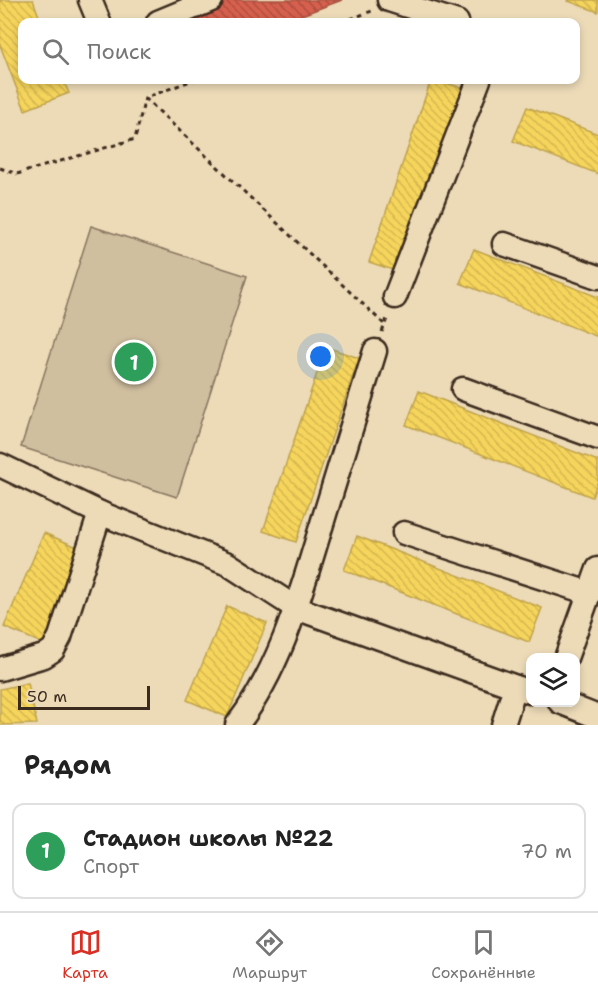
<!DOCTYPE html>
<html lang="ru">
<head>
<meta charset="utf-8">
<style>
	:root { --surface:#fff; --page:#f6f6f6; --text:#222; --muted:#767676; --line:#e0e0e0; --accent:#d93025 }
	body { margin:0; font-family:"Shantell Sans",sans-serif; background:var(--page); color:var(--text) }
	.controls { position:absolute; right:18px; bottom:18px; display:grid; overflow:hidden; border-radius:12px; box-shadow:0 3px 9px #0003 }
	.controls button { width:54px; height:54px; display:grid; place-items:center; padding:0; border:0; border-bottom:2px solid var(--line); background:var(--surface); color:var(--text); font:30px sans-serif }
	.scale { position:absolute; left:18px; bottom:15px; width:132px; box-sizing:border-box; padding-left:6px; border:3px solid #3b2a1e; border-top:0; font-size:16px; line-height:21px; white-space:nowrap; color:#3b2a1e; -webkit-text-stroke:4px #eddbb8; paint-order:stroke }
	.you { position:absolute; left:321px; top:357px; width:21px; height:21px; margin:-15px; border:4px solid #fff; border-radius:50%; background:#1a73e8; box-shadow:0 0 0 9px #1a73e833 }
	.badge { display:grid; place-items:center; width:39px; height:39px; border-radius:50%; background:var(--accent); color:#fff; font-size:20px; font-weight:700 }
	.pin { position:absolute; translate:-50% -50%; border:3px solid #fff; box-shadow:0 2px 6px #0006 }
	.list { margin:0; padding:0; list-style:none }
	h2 { display:flex; justify-content:space-between; align-items:center; height:78px; margin:0; padding:0 24px; font-size:26px }
	h2 small { font-size:20px; font-weight:400; color:var(--muted) }
	.list li { display:grid; grid-template-columns:39px 1fr auto; gap:18px; align-items:center; box-sizing:border-box; height:96px; margin:0 12px 12px; padding:0 12px; border:2px solid var(--line); border-radius:12px }
	.list b { display:block; font-size:22px; white-space:nowrap }
	.list p { margin:0; font-size:20px; white-space:nowrap; color:var(--muted) }
	.list em { font-size:20px; font-style:normal; color:var(--muted) }
	.icon { flex:none; width:33px; height:33px; fill:none; stroke:currentColor; stroke-width:2; stroke-linecap:round; stroke-linejoin:round }
	.map { position:relative; flex:none; width:598px; height:725px; overflow:hidden }
	.search { position:absolute; background:var(--surface); box-shadow:0 3px 9px #0003; left:18px; right:18px; top:18px; height:66px; display:flex; align-items:center; gap:15px; box-sizing:border-box; padding:0 21px; border-radius:12px; color:var(--muted); font-size:22px }
	.sheet { height:186px; background:var(--surface) }
	nav { display:flex; justify-content:space-around; align-items:center; box-sizing:border-box; height:84px; border-top:2px solid var(--line); background:var(--surface); font-size:16px; color:var(--muted) }
	nav a { display:grid; justify-items:center; gap:3px }
	nav .on { color:var(--accent) }
	.map>svg:first-child { display:block }
	.park { fill:#d0bf9f; stroke:#86745e; stroke-width:1.5 }
	.homes { fill:url(#homes-back-hatch); stroke:#bea249; stroke-width:1.5 }
	.shops { fill:url(#shops-back-hatch); stroke:#a8503f; stroke-width:1.5 }
	.lines { fill:none; stroke-linecap:round; stroke-linejoin:round }
	.minor-casing { stroke:#3b2a1e; stroke-width:27 }
	.path { stroke:#3b2a1e; stroke-width:3; stroke-dasharray:4.5 4.5; stroke-linecap:butt }
	.minor { stroke:#eddbb8; stroke-width:22 }
</style>
</head>
<body>
<div class="map">
<svg width="598" height="725" viewBox="0 0 598 725">
	<defs>
		<pattern id="homes-back-hatch" width="6" height="6" patternUnits="userSpaceOnUse" patternTransform="scale(1.5)"><rect width="6" height="6" fill="#f6d55c"/><path d="M-1 5l2 2M0 0l6 6M5-1l2 2" fill="none" stroke="#d4b750"/></pattern>
		<pattern id="shops-back-hatch" width="6" height="6" patternUnits="userSpaceOnUse" patternTransform="scale(1.5)"><rect width="6" height="6" fill="#d6604d"/><path d="M-1 5l2 2M0 0l6 6M5-1l2 2" fill="none" stroke="#af4f3f"/></pattern>
	</defs>
	<rect width="100%" height="100%" fill="#eddbb8"/>
	<filter id="ink" filterUnits="userSpaceOnUse"><feTurbulence type="fractalNoise" baseFrequency=".0167" numOctaves="2"/><feDisplacementMap in="SourceGraphic" scale="12" xChannelSelector="R" yChannelSelector="G"/><feConvolveMatrix kernelMatrix="1 2 1 2 8 2 1 2 1" color-interpolation-filters="sRGB"/></filter>
	<g filter="url(#ink)">
		<polygon class="park" points="91,226 247,276 177,497 21,447"/>
		<g class="homes">
			<polygon points="0,0 33,0 41,22 22,22 22,80 63,80 69,93 25,110 0,45"/>
			<polygon points="598,0 598,12 568,1 569,0"/>
			<polygon points="431,80 437,80 465,89 402,273 369,262"/>
			<polygon points="527,107 598,134 598,174 513,141"/>
			<polygon points="474,249 598,297 598,337 460,283"/>
			<polygon points="326,347 359,358 296,542 263,531"/>
			<polygon points="419,391 598,461 598,481 592,497 406,425"/>
			<polygon points="44,533 84,550 44,644 4,627"/>
			<polygon points="357,536 542,608 529,642 344,570"/>
			<polygon points="227,606 267,623 227,717 187,700"/>
			<polygon points="28,683 37,724 0,725 0,689"/>
		</g>
		<polygon class="shops" points="230,0 342,0 283,22 171,22"/>
		<g class="lines">
			<defs>
				<g id="minor">
					<polyline points="90,0 99,22"/>
					<polyline points="389,0 457,22"/>
					<polyline points="158,22 211,0"/>
					<polyline points="504,244 598,277"/>
					<polyline points="395,297 479,80"/>
					<polyline points="463,389 598,438"/>
					<polyline points="0,465 100,513 228,564 296,608 530,692"/>
					<polyline points="404,533 589,593"/>
					<polyline points="566,658 598,569"/>
					<polyline points="0,669 44,656 53,650 60,637 100,513"/>
					<polyline points="560,702 598,717"/>
					<path d="M237,725C281,667 300,596 321,527C339,469 357,410 375,351"/>
					<polyline points="503,725 515,687"/>
				</g>
			</defs>
			<use href="#minor" class="minor-casing"/>
			<g class="path">
				<polyline points="342,22 372,11"/>
				<polyline points="145,98 385,325"/>
				<polyline points="0,168 17,174 135,139 145,98 193,80"/>
				<polyline points="382,332 388,316"/>
			</g>
			<use href="#minor" class="minor"/>
		</g>
	</g>
</svg>
<div class="controls">
<button><svg class="icon" aria-label="layers" viewBox="0 0 24 24"><path d="M12 4l9 5-9 5-9-5zM3 14l9 5 9-5"/></svg></button>
</div>
<div class="scale">50 m</div>
<div class="you"></div>
<div class="pin badge" style="left:134px;top:362px;background:#2e9e5b">1</div>
<div class="search"><svg class="icon" aria-label="search" viewBox="0 0 24 24"><circle cx="10" cy="10" r="6"/><path d="M15 15l6 6"/></svg>Поиск</div>
</div>
<section class="sheet">
<h2>Рядом<small></small></h2>
<ul class="list">
<li><span class="badge" style="background:#2e9e5b">1</span><div><b>Стадион школы №22</b><p>Спорт</p></div><em>70 m</em></li>
</ul>
</section>
<nav>
<a class="on"><svg class="icon" aria-label="map" viewBox="0 0 24 24"><path d="M3 6l6-2 6 2 6-2v14l-6 2-6-2-6 2zM9 4v14M15 6v14"/></svg>Карта</a>
<a><svg class="icon" aria-label="directions" viewBox="0 0 24 24"><path d="M12 3l9 9-9 9-9-9zM9 14v-3h6M13 9l2 2-2 2"/></svg>Маршрут</a>
<a><svg class="icon" aria-label="saved" viewBox="0 0 24 24"><path d="M7 4h10v16l-5-4-5 4z"/></svg>Сохранённые</a>
</nav>
</body>
</html>
